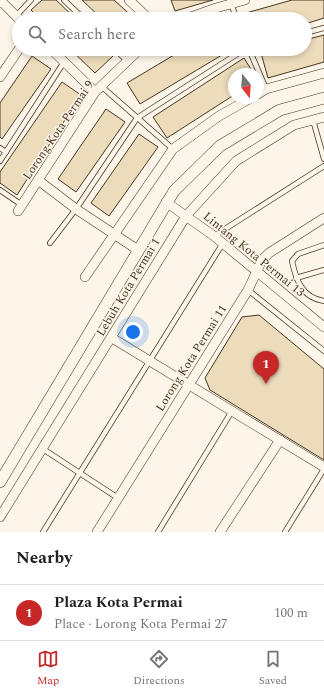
<!DOCTYPE html>
<html lang="en">
<head>
<meta charset="utf-8">
<style>
	:root { --surface:#fff; --page:#f2f2f2; --text:#202124; --muted:#757577; --line:#e0e0e0; --accent:#c62828 }
	body { margin:0; font-family:Spectral,serif; background:var(--page); color:var(--text) }
	.compass { position:absolute; left:228px; top:68px; width:36px; height:36px; border-radius:50%; background:var(--surface); box-shadow:0 2px 6px #0003; rotate:163deg }
	.you { position:absolute; left:133px; top:332px; width:14px; height:14px; margin:-10px; border:3px solid #fff; border-radius:50%; background:#1a73e8; box-shadow:0 0 0 6px #1a73e833 }
	.badge { display:grid; place-items:center; width:26px; height:26px; border-radius:50%; background:var(--accent); color:#fff; font-size:13px; font-weight:700 }
	.pin { position:absolute; translate:-50% -33px; filter:drop-shadow(0 1px 2px #0008) }
	.pin::after { content:''; position:absolute; top:21px; width:14px; height:12px; background:inherit; clip-path:polygon(0 0,100% 0,50% 100%) }
	.list { margin:0; padding:0; list-style:none }
	h2 { display:flex; justify-content:space-between; align-items:center; height:52px; margin:0; padding:0 16px; font-size:17px }
	h2 small { font-size:13px; font-weight:400; color:var(--muted) }
	.list li { display:grid; grid-template-columns:26px 1fr auto; gap:12px; align-items:center; box-sizing:border-box; height:56px; padding:0 16px; border-top:1px solid var(--line) }
	.list b { display:block; font-size:15px; white-space:nowrap }
	.list p { margin:0; font-size:13px; white-space:nowrap; color:var(--muted) }
	.list em { font-size:13px; font-style:normal; color:var(--muted) }
	.icon { flex:none; width:22px; height:22px; fill:none; stroke:currentColor; stroke-width:2; stroke-linecap:round; stroke-linejoin:round }
	.map { position:relative; flex:none; width:324px; height:532px; overflow:hidden }
	.search { position:absolute; background:var(--surface); box-shadow:0 2px 6px #0003; left:12px; right:12px; top:12px; height:44px; display:flex; align-items:center; gap:10px; box-sizing:border-box; padding:0 14px; border-radius:22px; color:var(--muted); font-size:15px }
	.sheet { height:108px; background:var(--surface) }
	nav { display:flex; justify-content:space-around; align-items:center; box-sizing:border-box; height:56px; border-top:1px solid var(--line); background:var(--surface); font-size:11px; color:var(--muted) }
	nav a { display:grid; justify-items:center; gap:2px }
	nav .on { color:var(--accent) }
	.map>svg:first-child { display:block }
	.building { fill:#ecdcbc; stroke:#4a3520 }
	.lines { fill:none; stroke-linecap:round; stroke-linejoin:round }
	.service-casing { stroke:#4a3520; stroke-width:6 }
	.minor-casing { stroke:#4a3520; stroke-width:10 }
	.tertiary-casing { stroke:#4a3520; stroke-width:12 }
	.service { stroke:#fbf6e9; stroke-width:4.5 }
	.minor { stroke:#fbf6e9; stroke-width:9 }
	.tertiary { stroke:#fbf6e9; stroke-width:11 }
	.labels { text-anchor:middle; stroke-width:3; stroke-linejoin:round; paint-order:stroke }
	.street-label { font-size:12px; fill:#4a3520; stroke:#fbf6e9 }
</style>
</head>
<body>
<div class="map">
<svg width="324" height="532" viewBox="0 0 324 532">
	<rect width="100%" height="100%" fill="#fbf6e9"/>
	<g class="building">
		<polygon points="42,0 56,0 76,19 40,19 31,10"/>
		<polygon points="82,0 114,0 135,19 102,19"/>
		<polygon points="171,0 213,0 175,11"/>
		<polygon points="292,0 324,0 324,18 305,24 305,19 248,19 246,13"/>
		<polygon points="324,35 324,62 268,78 261,53 274,49 305,49 305,40"/>
		<polygon points="70,49 106,49 113,56 95,73"/>
		<polygon points="184,49 232,49 140,104 127,83"/>
		<polygon points="32,56 51,69 2,139 0,137 0,103"/>
		<polygon points="244,58 254,74 234,74 234,95 167,138 153,117"/>
		<polygon points="62,82 81,95 17,195 0,183 0,172"/>
		<polygon points="106,109 125,122 76,192 58,179"/>
		<polygon points="139,134 158,147 109,216 91,203"/>
		<polygon points="259,315 324,369 324,460 210,390 205,378 242,317"/>
	</g>
	<g class="lines">
		<defs>
			<g id="service">
				<polyline points="64,0 84,19"/>
				<polyline points="231,4 237,19"/>
				<polyline points="16,16 31,0"/>
				<polyline points="305,33 324,28"/>
				<polyline points="115,49 127,61"/>
				<polyline points="249,49 266,89"/>
				<polyline points="101,86 173,149"/>
				<polyline points="313,120 324,159"/>
				<polyline points="0,148 6,152"/>
				<polyline points="0,161 64,62"/>
				<polyline points="0,190 22,205"/>
				<polyline points="214,236 324,166"/>
				<polyline points="50,243 76,209 137,118 245,49"/>
				<path d="M324,245L298,254L292,261C296,280 302,298 324,301"/>
				<polyline points="296,278 324,270"/>
				<polyline points="248,290 324,351"/>
				<polyline points="43,449 118,498"/>
				<polyline points="43,532 223,243"/>
				<polyline points="158,532 232,411"/>
				<polyline points="285,532 324,469"/>
			</g>
			<g id="minor">
				<polyline points="0,0 19,19"/>
				<polyline points="129,0 149,19"/>
				<polyline points="185,19 216,8 245,0"/>
				<polyline points="51,49 95,92"/>
				<polyline points="0,77 19,49"/>
				<polyline points="258,94 266,89 324,73"/>
				<polyline points="38,180 76,209 138,250"/>
				<polyline points="166,202 214,236 324,327"/>
				<polyline points="18,211 95,92 140,49"/>
				<polyline points="85,277 173,149 219,116 251,98"/>
				<polyline points="112,338 324,467"/>
				<polyline points="0,517 186,216 236,161 294,125 324,117"/>
				<polyline points="97,532 248,290 262,260 269,253 324,218"/>
				<polyline points="220,532 280,440"/>
			</g>
			<polyline id="tertiary" points="0,482 174,191 220,146 280,110 324,98"/>
		</defs>
		<use href="#service" class="service-casing"/>
		<use href="#minor" class="minor-casing"/>
		<use href="#tertiary" class="tertiary-casing"/>
		<use href="#service" class="service"/>
		<use href="#minor" class="minor"/>
		<use href="#tertiary" class="tertiary"/>
	</g>
	<g class="labels">
		<g class="street-label">
			<text transform="translate(58 130) rotate(-56)" y="4">Lorong Kota Permai 9</text>
			<text transform="translate(254 254) rotate(39)" y="4">Lintang Kota Permai 13</text>
			<text transform="translate(128 287) rotate(-59)" y="4">Lebuh Kota Permai 1</text>
			<text transform="translate(191 358) rotate(-58)" y="4">Lorong Kota Permai 11</text>
		</g>
	</g>
</svg>
<svg class="compass" viewBox="-18 -18 36 36"><path d="M0-13l5 13h-10z" fill="#e53935"/><path d="M0 13l5-13h-10z" fill="#757577"/></svg>
<div class="you"></div>
<div class="pin badge" style="left:266px;top:384px">1</div>
<div class="search"><svg class="icon" aria-label="search" viewBox="0 0 24 24"><circle cx="10" cy="10" r="6"/><path d="M15 15l6 6"/></svg>Search here</div>
</div>
<section class="sheet">
<h2>Nearby<small></small></h2>
<ul class="list">
<li><span class="badge">1</span><div><b>Plaza Kota Permai</b><p>Place · Lorong Kota Permai 27</p></div><em>100 m</em></li>
</ul>
</section>
<nav>
<a class="on"><svg class="icon" aria-label="map" viewBox="0 0 24 24"><path d="M3 6l6-2 6 2 6-2v14l-6 2-6-2-6 2zM9 4v14M15 6v14"/></svg>Map</a>
<a><svg class="icon" aria-label="directions" viewBox="0 0 24 24"><path d="M12 3l9 9-9 9-9-9zM9 14v-3h6M13 9l2 2-2 2"/></svg>Directions</a>
<a><svg class="icon" aria-label="saved" viewBox="0 0 24 24"><path d="M7 4h10v16l-5-4-5 4z"/></svg>Saved</a>
</nav>
</body>
</html>
